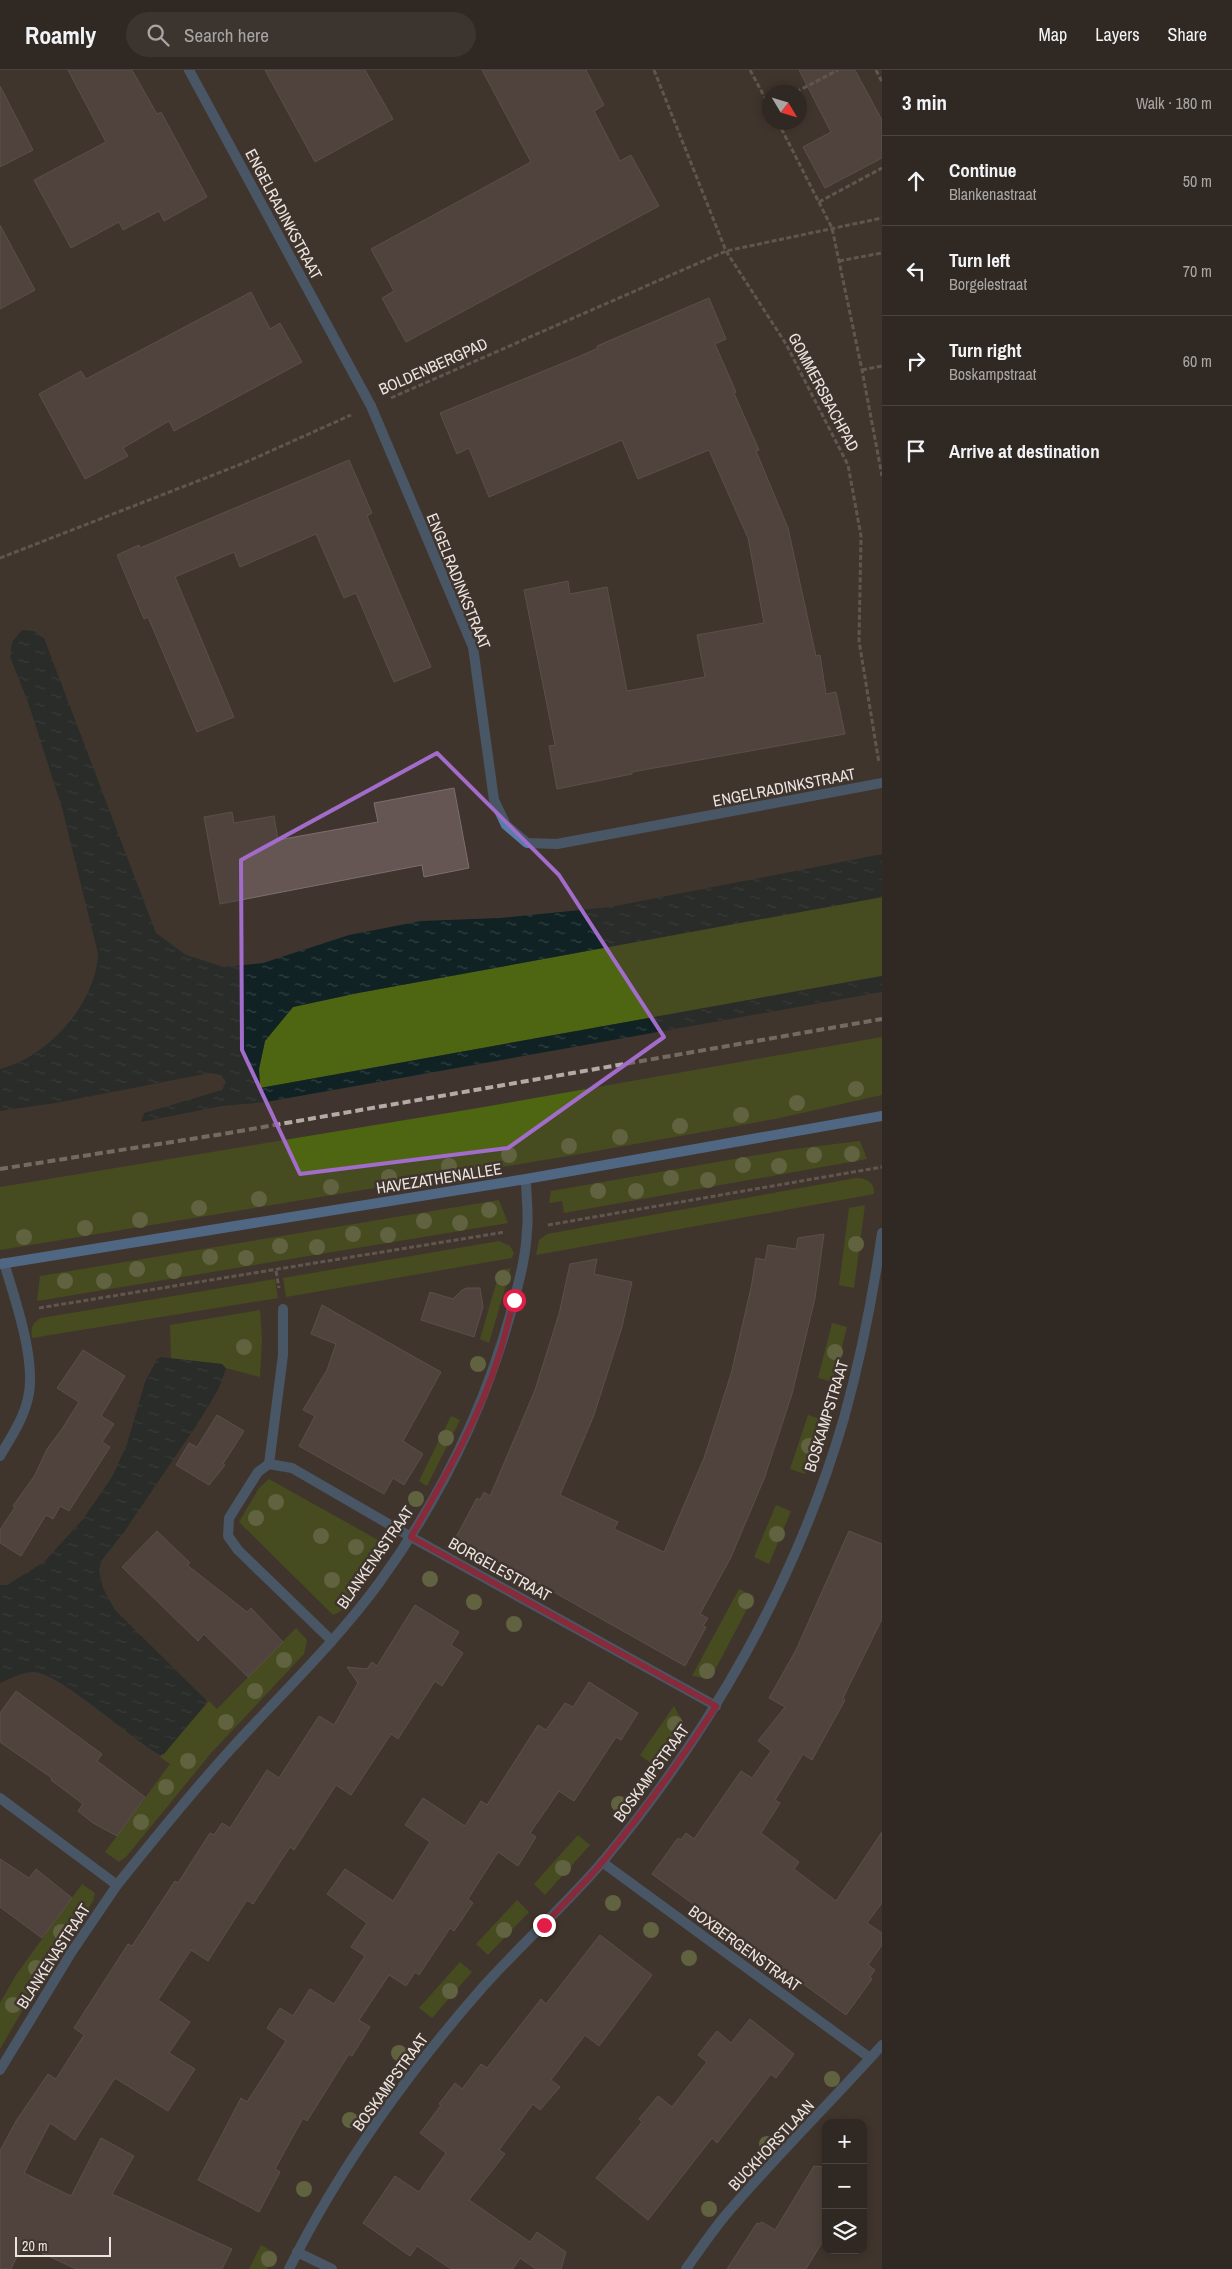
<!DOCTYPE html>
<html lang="en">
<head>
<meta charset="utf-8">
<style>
	:root { --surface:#302822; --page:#3c342f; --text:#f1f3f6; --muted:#a8a6a5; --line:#4b4440 }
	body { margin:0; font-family:"Archivo Narrow",sans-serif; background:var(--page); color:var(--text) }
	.controls { position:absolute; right:15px; bottom:15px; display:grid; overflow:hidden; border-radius:10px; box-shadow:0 2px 8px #0003 }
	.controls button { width:45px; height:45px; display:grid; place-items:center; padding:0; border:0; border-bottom:1px solid var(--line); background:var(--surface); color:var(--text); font:25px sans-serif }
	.compass { position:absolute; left:762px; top:15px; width:45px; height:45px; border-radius:50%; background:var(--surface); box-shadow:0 2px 8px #0003; rotate:128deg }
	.scale { position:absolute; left:15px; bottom:12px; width:96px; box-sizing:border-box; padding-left:5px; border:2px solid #ebe4df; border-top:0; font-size:14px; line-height:18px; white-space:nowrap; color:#ebe4df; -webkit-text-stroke:4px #40352e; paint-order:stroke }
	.stop { position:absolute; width:15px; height:15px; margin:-11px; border:4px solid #e11d48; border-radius:50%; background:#fff }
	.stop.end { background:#e11d48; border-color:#fff; box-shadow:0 1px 5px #0008 }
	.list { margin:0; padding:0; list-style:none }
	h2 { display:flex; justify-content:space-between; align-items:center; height:65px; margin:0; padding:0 20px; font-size:21px }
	h2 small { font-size:16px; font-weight:400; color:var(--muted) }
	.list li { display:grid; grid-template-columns:32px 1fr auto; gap:15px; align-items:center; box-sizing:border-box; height:90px; padding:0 20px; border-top:1px solid var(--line) }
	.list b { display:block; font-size:19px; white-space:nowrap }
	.list p { margin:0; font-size:16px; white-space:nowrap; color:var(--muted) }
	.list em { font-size:16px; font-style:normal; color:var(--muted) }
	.icon { flex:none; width:28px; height:28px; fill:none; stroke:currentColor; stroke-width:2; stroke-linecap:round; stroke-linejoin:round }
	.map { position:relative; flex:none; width:882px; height:2199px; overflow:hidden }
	header { display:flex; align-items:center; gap:30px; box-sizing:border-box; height:70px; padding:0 25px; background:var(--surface); border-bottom:1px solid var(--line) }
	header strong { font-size:24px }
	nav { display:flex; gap:28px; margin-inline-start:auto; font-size:18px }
	.search { width:350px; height:45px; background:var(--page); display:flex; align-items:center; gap:12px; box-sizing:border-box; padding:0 18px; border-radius:28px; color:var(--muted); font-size:19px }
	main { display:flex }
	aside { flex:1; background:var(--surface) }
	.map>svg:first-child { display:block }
	.grass { fill:#4e6611 }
	.water { fill:url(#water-ripples) }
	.building { fill:#655653; stroke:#7d6e6b }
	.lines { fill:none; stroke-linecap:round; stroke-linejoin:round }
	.path { stroke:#887f78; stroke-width:3; stroke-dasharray:5 2.5; stroke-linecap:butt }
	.street { stroke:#567ea9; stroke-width:10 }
	.secondary { stroke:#63a4ea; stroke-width:10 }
	.rail { stroke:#b3aba5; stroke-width:4; stroke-dasharray:8 4; stroke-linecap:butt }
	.tree { fill:#899956 }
	.route { stroke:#e11d48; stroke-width:6 }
	.marked { fill:none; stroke:#a26cca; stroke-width:4; stroke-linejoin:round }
	.labels { text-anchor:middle; stroke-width:5; stroke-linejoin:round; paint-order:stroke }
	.street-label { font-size:16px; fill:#ebe4df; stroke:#40352e }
</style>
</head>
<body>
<header>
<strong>Roamly</strong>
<div class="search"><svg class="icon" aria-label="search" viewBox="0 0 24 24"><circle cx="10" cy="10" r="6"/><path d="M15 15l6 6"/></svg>Search here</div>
<nav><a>Map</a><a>Layers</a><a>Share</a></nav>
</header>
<main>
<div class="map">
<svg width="882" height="2199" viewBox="0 0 882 2199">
	<defs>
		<pattern id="water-ripples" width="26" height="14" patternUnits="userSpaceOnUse" patternTransform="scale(1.25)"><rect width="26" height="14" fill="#102224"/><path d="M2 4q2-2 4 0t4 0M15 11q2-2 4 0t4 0" fill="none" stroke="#334243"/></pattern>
	</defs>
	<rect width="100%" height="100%" fill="#40352e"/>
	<g class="grass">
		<polygon points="882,827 882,906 260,1018 259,999 265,971 293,937 358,923"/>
		<polygon points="882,967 882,1025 775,1049 568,1086 0,1180 0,1117 478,1038"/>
		<polygon points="860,1071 867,1089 564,1143 562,1131 549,1133 551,1121 786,1080"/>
		<path d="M856,1108C867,1108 875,1113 874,1124L536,1185L539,1170L547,1164Z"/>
		<polygon points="499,1130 508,1153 37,1231 40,1206"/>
		<polygon points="865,1135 854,1218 839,1215 849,1138"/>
		<polygon points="499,1171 510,1176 514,1183 512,1188 286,1227 283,1208"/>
		<polygon points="511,1198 489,1273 480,1269 500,1200"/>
		<path d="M275,1209L278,1228L32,1268C30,1258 33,1252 41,1248Z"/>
		<polygon points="260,1240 262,1269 260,1307 226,1298 222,1294 171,1289 170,1255"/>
		<polygon points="832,1253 847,1257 833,1312 818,1308"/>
		<polygon points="808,1345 823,1350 805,1404 790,1399"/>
		<polygon points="451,1346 460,1350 427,1416 419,1411"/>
		<path d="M269,1409L387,1475C386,1490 348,1541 333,1545L239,1452L259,1418Z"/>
		<polygon points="776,1435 791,1441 769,1494 754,1487"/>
		<polygon points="739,1519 754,1526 715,1600 704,1608 692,1606"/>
		<polygon points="296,1558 307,1570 304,1584 212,1682 126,1787 119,1792 105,1782 170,1694 160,1687 209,1631 217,1639"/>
		<polygon points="674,1636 681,1649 678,1659 653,1695 640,1685"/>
		<polygon points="578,1765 590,1775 545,1825 534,1814"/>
		<polygon points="82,1814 95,1823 93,1831 31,1926 0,1979 0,1933 16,1905"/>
		<polygon points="517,1830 529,1842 488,1885 476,1874"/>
		<polygon points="460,1892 472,1902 432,1948 419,1938"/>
		<polygon points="261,2175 275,2183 267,2199 249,2199"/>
	</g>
	<g class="water">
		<path d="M22,560L34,561L44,568L156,863L186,885L224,897L263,893L349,865L421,851L500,848L610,837L882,784V827L358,923L293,937L265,971L259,999L260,1018L882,906V922L266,1032L222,1036L141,1052L144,1043L222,1020L226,1012L221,1005L210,1003L56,1033L0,1041V999C48,987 96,933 98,884L62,738L28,632L10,587L12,572Z"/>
		<path d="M161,1287L222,1294L226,1299L218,1320L198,1353L124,1462L102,1490L99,1500L103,1518L115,1540L206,1630L205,1635L164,1684L160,1685C132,1670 59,1602 33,1602C22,1602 10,1609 0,1613V1515H7L44,1492L83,1449L112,1407L127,1374L145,1312L157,1289Z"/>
	</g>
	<g class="building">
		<polygon points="68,0 132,0 157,44 161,42 207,127 164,151 159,141 123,160 119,152 71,178 34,110 106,72"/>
		<polygon points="265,0 365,0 393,49 315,92"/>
		<polygon points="482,0 586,0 604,35 594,41 620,91 631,85 659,136 406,272 382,228 394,221 371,179 531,92"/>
		<polygon points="799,0 855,0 882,50 882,88 825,118 803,77 831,62"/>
		<polygon points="0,16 33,80 0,97"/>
		<polygon points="0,155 35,220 0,239"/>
		<polygon points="251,222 270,259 280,253 302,292 174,361 169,351 123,378 128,386 85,409 39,324 81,301 86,309"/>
		<polygon points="709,228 726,269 715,274 736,322 734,323 759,380 756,381 788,458 816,586 820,585 826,624 836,622 845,664 632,702 632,704 557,719 549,676 555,675 524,520 568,511 570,524 607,517 627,621 705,607 697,565 764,553 748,468 709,380 638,409 622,370 489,427 469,378 457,384 440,343 578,287 598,278 597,276"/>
		<polygon points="349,390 372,443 367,446 431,597 394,612 356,523 344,528 316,464 240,497 234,482 175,507 234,647 197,662 148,547 144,549 117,485 139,475 140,478"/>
		<polygon points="454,718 469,798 424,807 422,795 220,834 204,747 232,742 234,753 274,746 278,770 378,752 374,733"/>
		<polygon points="824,1164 815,1228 792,1324 764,1409 731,1487 700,1544 708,1548 703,1556 706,1557 685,1596 456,1467 477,1428 480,1430 484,1422 490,1426 519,1358 535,1320 559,1244 570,1194 597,1189 594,1204 632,1212 622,1257 594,1345 560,1425 618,1452 614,1459 664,1482 704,1388 731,1304 751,1218 756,1188 765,1190 768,1175 796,1179 798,1168"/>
		<polygon points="467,1218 480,1218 483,1237 474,1267 421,1250 430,1222 453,1229 462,1220"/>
		<polygon points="322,1235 441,1302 403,1371 423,1384 404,1415 393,1408 384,1424 299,1376 315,1346 303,1340 327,1300 336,1274 311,1264"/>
		<polygon points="83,1280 125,1306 101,1346 114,1354 102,1372 110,1377 69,1441 60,1436 53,1449 46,1445 21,1486 0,1473 0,1460 15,1437 13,1436 35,1405 47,1379 62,1359 79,1332 57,1318"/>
		<polygon points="217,1345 244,1361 223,1394 225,1395 209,1415 176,1395 189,1373 197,1377"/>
		<polygon points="157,1461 190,1493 187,1495 247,1542 251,1538 283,1572 248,1607 204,1564 198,1571 122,1497"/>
		<polygon points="849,1461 882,1474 882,1549 843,1628 845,1630 812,1690 803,1684 775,1730 780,1733 761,1763 799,1792 794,1799 836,1831 882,1762 882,1833 867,1853 882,1863 882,1875 868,1895 875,1900 870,1907 872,1909 846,1945 652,1804 678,1768 681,1770 686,1763 694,1769 741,1701 752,1708 771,1681 758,1671 785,1637 769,1628 796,1580"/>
		<polygon points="415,1535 459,1562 451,1575 463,1583 442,1616 435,1611 398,1669 391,1664 351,1725 336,1715 294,1780 290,1777 253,1834 247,1830 208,1891 191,1880 158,1930 190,1952 169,1983 195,1999 168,2041 115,2008 75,2070 50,2053 24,2103 71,2126 101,2068 134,2086 112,2124 232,2179 222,2199 76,2199 23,2174 11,2199 0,2199 0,2081 16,2051 48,2004 56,2009 84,1965 74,1958 128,1874 132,1876 175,1811 178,1813 210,1763 214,1765 222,1753 230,1758 267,1700 279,1708 319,1646 334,1655 358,1613 347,1597 367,1599 372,1592 377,1596"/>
		<polygon points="589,1612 638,1643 621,1670 616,1667 574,1731 559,1721 530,1763 536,1767 518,1796 498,1782 468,1829 473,1833 454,1861 450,1858 419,1905 415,1902 406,1916 389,1905 359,1950 370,1957 352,1986 349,1984 307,2051 303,2048 275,2099 280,2102 259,2142 198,2110 241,2028 247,2032 286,1971 267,1958 280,1938 293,1946 310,1919 334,1934 365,1886 351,1877 367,1853 327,1824 345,1799 393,1831 430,1772 405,1755 423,1728 465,1756 481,1731 487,1735 538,1655 546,1660 565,1633 573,1637"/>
		<polygon points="16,1621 102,1684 97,1691 145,1727 117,1766 93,1753 78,1741 83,1734 51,1710 52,1708 0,1672 0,1643"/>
		<polygon points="0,1789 29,1808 36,1799 72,1828 42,1868 0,1837"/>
		<polygon points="600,1865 652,1905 599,1976 585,1965 551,2010 560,2017 540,2040 533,2034 499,2080 505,2084 469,2130 530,2172 537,2162 566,2182 561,2199 536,2199 520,2188 513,2199 451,2199 417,2176 410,2186 363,2153 395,2106 419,2122 446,2083 420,2063 441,2035 439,2034 455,2013 462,2019 481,1994 487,1998 541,1929 546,1934"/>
		<polygon points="750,1949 794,1984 776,2008 771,2004 717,2073 712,2068 648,2150 596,2108 642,2052 639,2049 658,2026 672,2037 707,1992 698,1985 717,1961 731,1973"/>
		<polygon points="814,2096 826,2097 826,2166 806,2199 727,2199 757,2153 759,2154 762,2152 775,2160"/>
	</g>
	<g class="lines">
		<g class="path">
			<polyline points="654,0 726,181 786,274 848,395 861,466 859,571 879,693"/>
			<polyline points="750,0 770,37"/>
			<polyline points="876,0 882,12"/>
			<polyline points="796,22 838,0"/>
			<polyline points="778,52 832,158 862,300 882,406"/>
			<polyline points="819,132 882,98"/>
			<polyline points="839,191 882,183"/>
			<polyline points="862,300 882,296"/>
			<polyline points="391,328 726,181 882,148"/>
			<polyline points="0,488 244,393 351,345"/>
			<polyline points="548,1155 882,1097"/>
			<polyline points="276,1201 279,1218"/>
			<polyline points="39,1238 505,1162"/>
		</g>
		<g class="street">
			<polyline points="189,0 371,336 473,577 494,730 506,755 527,773 557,774 882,713"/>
			<polyline points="283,1239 283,1285 269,1394 292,1398 411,1467 716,1636"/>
			<path d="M0,1386C11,1367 23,1350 28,1328C37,1292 15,1229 4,1193"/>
			<polyline points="269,1394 258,1402 229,1448 228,1466 238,1480 332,1571"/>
			<path d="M0,1728L117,1815C154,1769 191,1723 231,1679C281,1624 335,1573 379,1513C438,1432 484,1339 511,1242C518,1215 526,1188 527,1160C529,1143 526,1126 526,1109"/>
			<polyline points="602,1792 870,1988"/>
			<polyline points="0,2000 71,1883 117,1815"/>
			<polyline points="297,2182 332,2199"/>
			<path d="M289,2199C338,2100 409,2001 482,1918C521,1874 566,1835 604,1790C712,1660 797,1510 844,1348C861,1287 873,1225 882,1163"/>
			<path d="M686,2199C698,2182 711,2163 724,2147C775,2087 830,2033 882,1975"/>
		</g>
		<polyline class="secondary" points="0,1194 526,1109 882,1046"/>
		<polyline class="rail" points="0,1099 229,1063 882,949"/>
	</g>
	<g class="tree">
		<circle cx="856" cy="1019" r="8"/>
		<circle cx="797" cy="1033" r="8"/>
		<circle cx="741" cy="1045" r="8"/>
		<circle cx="680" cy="1056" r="8"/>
		<circle cx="620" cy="1067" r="8"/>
		<circle cx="569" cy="1076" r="8"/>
		<circle cx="852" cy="1084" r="8"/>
		<circle cx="509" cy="1085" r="8"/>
		<circle cx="814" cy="1085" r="8"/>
		<circle cx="743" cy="1095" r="8"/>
		<circle cx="449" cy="1096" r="8"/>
		<circle cx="779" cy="1096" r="8"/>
		<circle cx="389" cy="1107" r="8"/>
		<circle cx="671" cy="1108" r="8"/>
		<circle cx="708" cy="1110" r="8"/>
		<circle cx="331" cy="1117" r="8"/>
		<circle cx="598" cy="1121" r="8"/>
		<circle cx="636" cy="1121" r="8"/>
		<circle cx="259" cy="1129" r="8"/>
		<circle cx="199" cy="1138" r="8"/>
		<circle cx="489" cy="1140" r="8"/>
		<circle cx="140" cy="1150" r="8"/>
		<circle cx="424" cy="1151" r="8"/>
		<circle cx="460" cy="1153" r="8"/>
		<circle cx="85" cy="1158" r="8"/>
		<circle cx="353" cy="1164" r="8"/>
		<circle cx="388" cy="1165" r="8"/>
		<circle cx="24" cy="1167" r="8"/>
		<circle cx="856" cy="1174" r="8"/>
		<circle cx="280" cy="1176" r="8"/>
		<circle cx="317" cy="1177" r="8"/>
		<circle cx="210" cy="1187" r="8"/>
		<circle cx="246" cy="1188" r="8"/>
		<circle cx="137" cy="1199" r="8"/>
		<circle cx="174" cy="1201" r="8"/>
		<circle cx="503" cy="1208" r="8"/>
		<circle cx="65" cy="1211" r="8"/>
		<circle cx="104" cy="1211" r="8"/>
		<circle cx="244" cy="1277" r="8"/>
		<circle cx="835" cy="1282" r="8"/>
		<circle cx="478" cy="1294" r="8"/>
		<circle cx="446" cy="1368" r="8"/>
		<circle cx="809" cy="1376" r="8"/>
		<circle cx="416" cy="1429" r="8"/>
		<circle cx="276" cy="1432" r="8"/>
		<circle cx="256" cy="1448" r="8"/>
		<circle cx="777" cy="1464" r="8"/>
		<circle cx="321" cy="1466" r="8"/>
		<circle cx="356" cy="1477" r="8"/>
		<circle cx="430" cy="1509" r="8"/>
		<circle cx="332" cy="1510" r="8"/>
		<circle cx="746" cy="1531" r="8"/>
		<circle cx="474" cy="1532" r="8"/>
		<circle cx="514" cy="1554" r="8"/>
		<circle cx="284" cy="1590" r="8"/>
		<circle cx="707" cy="1601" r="8"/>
		<circle cx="255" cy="1621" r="8"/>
		<circle cx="226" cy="1652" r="8"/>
		<circle cx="675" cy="1654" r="8"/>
		<circle cx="188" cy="1691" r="8"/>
		<circle cx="166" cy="1717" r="8"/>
		<circle cx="619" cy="1734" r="8"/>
		<circle cx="141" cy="1752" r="8"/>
		<circle cx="563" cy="1798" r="8"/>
		<circle cx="613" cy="1833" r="8"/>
		<circle cx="504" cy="1860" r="8"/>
		<circle cx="651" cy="1860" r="8"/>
		<circle cx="61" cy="1862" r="8"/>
		<circle cx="689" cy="1888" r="8"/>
		<circle cx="36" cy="1898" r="8"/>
		<circle cx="450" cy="1921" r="8"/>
		<circle cx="13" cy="1935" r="8"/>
		<circle cx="399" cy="1983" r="8"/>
		<circle cx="832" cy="2009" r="8"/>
		<circle cx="350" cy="2050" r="8"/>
		<circle cx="767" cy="2074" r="8"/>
		<circle cx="304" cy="2119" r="8"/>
		<circle cx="709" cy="2139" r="8"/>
		<circle cx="269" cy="2189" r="8"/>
	</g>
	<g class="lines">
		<path class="route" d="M514,1230C509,1248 505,1267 499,1285C479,1349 444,1409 411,1467L716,1636C681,1690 644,1741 604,1790C585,1813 564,1833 544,1855"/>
	</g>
	<path d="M0 0H882V2199H0ZM437,683L559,805L664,967L508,1078L300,1104L242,980L241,790Z" fill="#40352e" fill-opacity=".55" fill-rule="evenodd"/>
	<path class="marked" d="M437,683L559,805L664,967L508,1078L300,1104L242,980L241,790Z"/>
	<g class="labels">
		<g class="street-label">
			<text transform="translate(284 144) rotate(62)" y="6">ENGELRADINKSTRAAT</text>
			<text transform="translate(433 296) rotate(-24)" y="6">BOLDENBERGPAD</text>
			<text transform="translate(824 322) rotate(62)" y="6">GOMMERSBACHPAD</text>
			<text transform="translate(459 511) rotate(68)" y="6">ENGELRADINKSTRAAT</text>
			<text transform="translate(784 717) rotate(-11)" y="6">ENGELRADINKSTRAAT</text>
			<text transform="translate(439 1108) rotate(-9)" y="6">HAVEZATHENALLEE</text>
			<text transform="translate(826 1346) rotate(-73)" y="6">BOSKAMPSTRAAT</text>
			<text transform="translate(375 1487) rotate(-55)" y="6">BLANKENASTRAAT</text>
			<text transform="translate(500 1499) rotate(29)" y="6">BORGELESTRAAT</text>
			<text transform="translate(651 1703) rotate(-54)" y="6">BOSKAMPSTRAAT</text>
			<text transform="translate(745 1878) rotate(36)" y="6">BOXBERGENSTRAAT</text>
			<text transform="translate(53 1886) rotate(-57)" y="6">BLANKENASTRAAT</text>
			<text transform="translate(390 2012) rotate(-54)" y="6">BOSKAMPSTRAAT</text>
			<text transform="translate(771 2075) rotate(-47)" y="6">BUCKHORSTLAAN</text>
		</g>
	</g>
</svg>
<div class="controls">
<button>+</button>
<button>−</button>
<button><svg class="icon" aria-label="layers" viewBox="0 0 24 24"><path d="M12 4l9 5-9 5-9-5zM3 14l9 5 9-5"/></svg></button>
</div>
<svg class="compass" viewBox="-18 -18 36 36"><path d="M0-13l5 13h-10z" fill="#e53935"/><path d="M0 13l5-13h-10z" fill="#a8a6a5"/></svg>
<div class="scale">20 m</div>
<div class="stop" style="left:514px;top:1230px"></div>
<div class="stop end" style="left:544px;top:1855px"></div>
</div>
<aside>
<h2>3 min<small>Walk · 180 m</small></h2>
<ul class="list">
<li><svg class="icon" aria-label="ahead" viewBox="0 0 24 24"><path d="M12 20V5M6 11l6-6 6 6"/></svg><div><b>Continue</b><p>Blankenastraat</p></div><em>50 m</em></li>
<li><svg class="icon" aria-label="left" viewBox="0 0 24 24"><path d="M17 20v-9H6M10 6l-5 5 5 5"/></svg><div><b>Turn left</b><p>Borgelestraat</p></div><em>70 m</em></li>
<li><svg class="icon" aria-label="right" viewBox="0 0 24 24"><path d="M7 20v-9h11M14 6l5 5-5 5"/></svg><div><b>Turn right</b><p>Boskampstraat</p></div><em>60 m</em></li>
<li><svg class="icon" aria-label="arrive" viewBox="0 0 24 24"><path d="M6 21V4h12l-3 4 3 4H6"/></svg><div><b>Arrive at destination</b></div></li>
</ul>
</aside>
</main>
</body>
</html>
